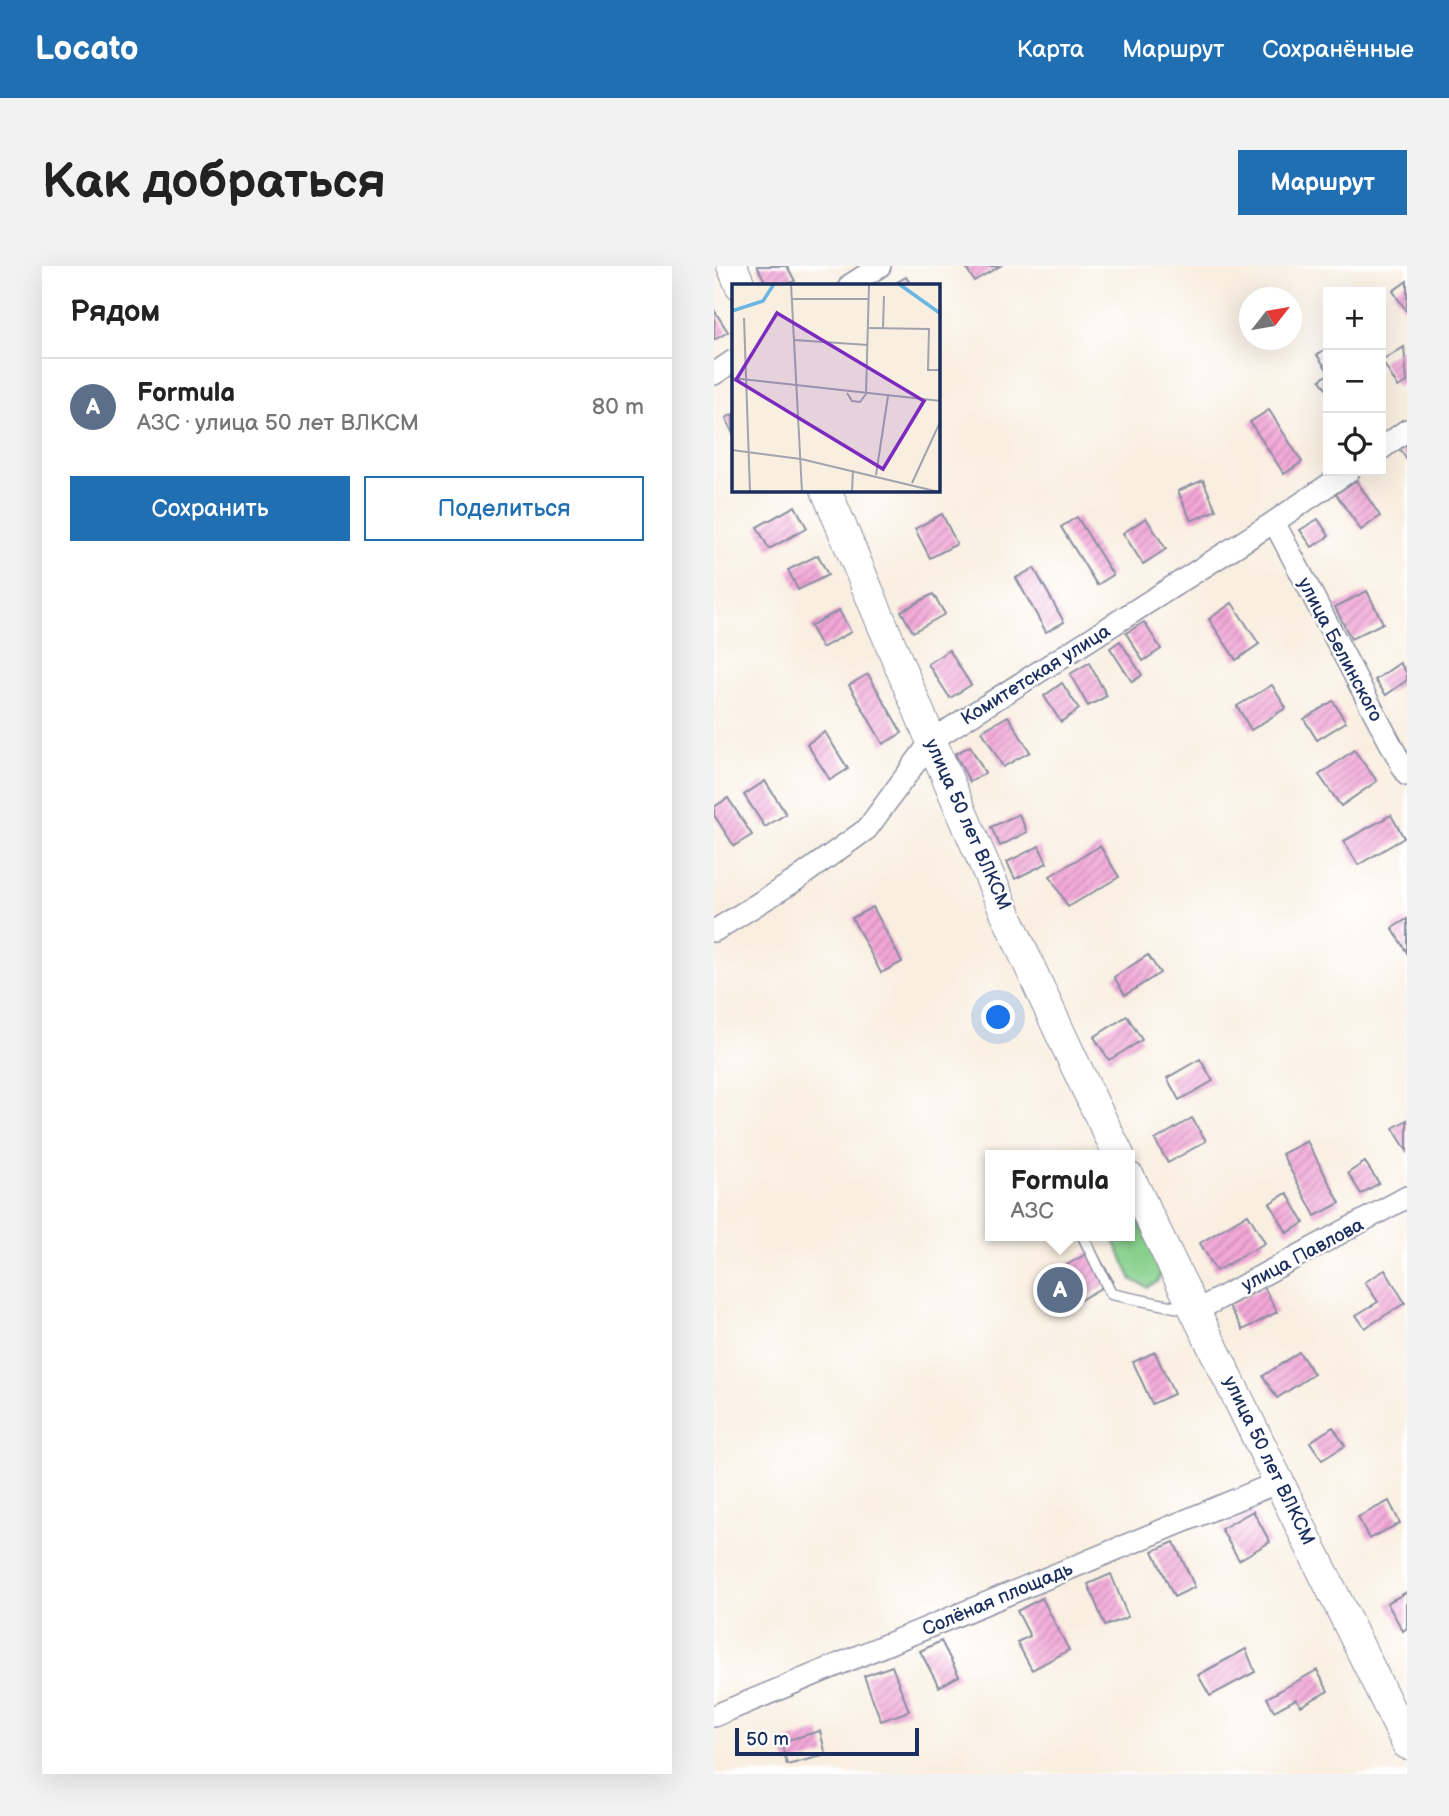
<!DOCTYPE html>
<html lang="ru">
<head>
<meta charset="utf-8">
<style>
	:root { --surface:#fff; --page:#f2f2f2; --text:#222; --muted:#767676; --line:#e0e0e0; --accent:#1f6fb2 }
	body { margin:0; font-family:"Balsamiq Sans",sans-serif; background:var(--page); color:var(--text) }
	.controls { position:absolute; right:21px; top:21px; display:grid; overflow:hidden; border-radius:0px; box-shadow:0 7px 28px #0002 }
	.controls button { width:63px; height:63px; display:grid; place-items:center; padding:0; border:0; border-bottom:2px solid var(--line); background:var(--surface); color:var(--text); font:35px sans-serif }
	.compass { position:absolute; left:525px; top:21px; width:63px; height:63px; border-radius:50%; background:var(--surface); box-shadow:0 7px 28px #0002; rotate:59deg }
	.scale { position:absolute; left:21px; bottom:18px; width:184px; box-sizing:border-box; padding-left:7px; border:4px solid #1b2f5e; border-top:0; font-size:19px; line-height:24px; white-space:nowrap; color:#1b2f5e; -webkit-text-stroke:5px #fff; paint-order:stroke }
	.you { position:absolute; left:285px; top:752px; width:24px; height:24px; margin:-18px; border:5px solid #fff; border-radius:50%; background:#1a73e8; box-shadow:0 0 0 10px #1a73e833 }
	.badge { display:grid; place-items:center; width:46px; height:46px; border-radius:50%; background:var(--accent); color:#fff; font-size:23px; font-weight:700 }
	.pin { position:absolute; translate:-50% -50%; border:4px solid #fff; box-shadow:0 2px 7px #0006 }
	.popup { position:absolute; left:271px; top:884px; width:150px; height:91px; box-sizing:border-box; display:grid; place-content:center; border-radius:0px; background:var(--surface); filter:drop-shadow(0 2px 5px #0005); font-size:23px; white-space:nowrap; color:var(--muted) }
	.popup b { font-size:26px; color:var(--text) }
	.popup::after { content:''; position:absolute; left:50%; top:100%; margin-left:-14px; border:14px solid transparent; border-top-color:var(--surface) }
	.list { margin:0; padding:0; list-style:none }
	h2 { display:flex; justify-content:space-between; align-items:center; height:91px; margin:0; padding:0 28px; font-size:30px }
	h2 small { font-size:23px; font-weight:400; color:var(--muted) }
	.list li { display:grid; grid-template-columns:46px 1fr auto; gap:21px; align-items:center; box-sizing:border-box; height:98px; padding:0 28px; border-top:2px solid var(--line) }
	.list b { display:block; font-size:26px; white-space:nowrap }
	.list p { margin:0; font-size:23px; white-space:nowrap; color:var(--muted) }
	.list em { font-size:23px; font-style:normal; color:var(--muted) }
	.actions { display:flex; gap:14px; padding:21px 28px }
	.actions a { flex:1; padding:16px 0; border:2px solid var(--accent); border-radius:0px; text-align:center; font-size:24px; color:var(--accent) }
	.actions .main { background:var(--accent); color:#fff }
	.icon { flex:none; width:38px; height:38px; fill:none; stroke:currentColor; stroke-width:2; stroke-linecap:round; stroke-linejoin:round }
	.map { position:relative; flex:none; width:693px; height:1508px; overflow:hidden; border-radius:0px }
	header { display:flex; align-items:center; gap:42px; box-sizing:border-box; height:98px; padding:0 35px; background:var(--accent); color:#fff }
	header strong { font-size:33px }
	nav { display:flex; gap:38px; margin-inline-start:auto; font-size:24px }
	.intro { display:flex; align-items:center; justify-content:space-between; box-sizing:border-box; height:168px; padding:0 42px }
	h1 { margin:0; font-size:49px }
	.button { padding:18px 32px; border-radius:0px; background:var(--accent); color:#fff; font-size:24px; font-weight:700 }
	main { display:flex; gap:42px; padding:0 42px }
	aside { flex:1; background:var(--surface); border-radius:0px; box-shadow:0 7px 28px #0002 }
	.map>svg:first-child { display:block }
	.green { fill:#88d08c; stroke:#528075; stroke-width:2 }
	.building { fill:url(#building-hatch) }
	.lines { fill:none; stroke-linecap:round; stroke-linejoin:round }
	.lane-casing { stroke:#8a8fa0; stroke-width:13 }
	.street-casing { stroke:#8a8fa0; stroke-width:24 }
	.secondary-casing { stroke:#8a8fa0; stroke-width:32 }
	.lane { stroke:#fff; stroke-width:10 }
	.street { stroke:#fff; stroke-width:21 }
	.secondary { stroke:#fff; stroke-width:30 }
	.labels { text-anchor:middle; stroke-width:5; stroke-linejoin:round; paint-order:stroke }
	.street-label { font-size:19px; fill:#1b2f5e; stroke:#fff }
	.inset-river { fill:none; stroke:#69b6e3; stroke-width:3.5 }
	.inset-road { fill:none; stroke:#a0a2ad; stroke-width:2 }
	.view { fill:#7b2cbf; fill-opacity:0.15; stroke:#7b2cbf; stroke-width:3.5 }
	.inset-edge { fill:none; stroke:#1b2f5e; stroke-width:3.5 }
</style>
</head>
<body>
<header>
<strong>Locato</strong>
<nav><a>Карта</a><a>Маршрут</a><a>Сохранённые</a></nav>
</header>
<div class="intro"><h1>Как добраться</h1><a class="button">Маршрут</a></div>
<main>
<aside>
<h2>Рядом<small></small></h2>
<ul class="list">
<li><span class="badge" style="background:#5c6f8a">A</span><div><b>Formula</b><p>АЗС · улица 50 лет ВЛКСМ</p></div><em>80 m</em></li>
</ul>
<div class="actions"><a class="main">Сохранить</a><a>Поделиться</a></div>
</aside>
<div class="map">
<svg width="693" height="1508" viewBox="0 0 693 1508">
	<defs>
		<pattern id="building-hatch" width="6" height="6" patternUnits="userSpaceOnUse" patternTransform="scale(1.75)"><rect width="6" height="6" fill="#f3a8d8"/><path d="M-1 1l2-2M0 6l6-6M5 7l2-2" fill="none" stroke="#c489b2"/></pattern>
	</defs>
	<rect width="100%" height="100%" fill="#fff"/>
	<filter id="ink" filterUnits="userSpaceOnUse"><feTurbulence type="fractalNoise" baseFrequency=".0143" numOctaves="2"/><feDisplacementMap in="SourceGraphic" scale="14" xChannelSelector="R" yChannelSelector="G"/><feConvolveMatrix kernelMatrix="1 2 1 2 8 2 1 2 1" color-interpolation-filters="sRGB"/></filter>
	<filter id="wash" filterUnits="userSpaceOnUse"><feTurbulence type="fractalNoise" baseFrequency=".00686" numOctaves="4" result="noise"/><feDisplacementMap in="SourceGraphic" scale="28" xChannelSelector="R" yChannelSelector="G"/><feGaussianBlur stdDeviation="1.57" result="paint"/><feColorMatrix in="noise" values="0 0 0 0 0 0 0 0 0 0 0 0 0 0 0 0 0 1.4 0 .05"/><feComposite in="paint" operator="in"/></filter>
	<g filter="url(#wash)">
		<rect width="100%" height="100%" fill="#f9efe1"/>
		<polygon class="green" points="416,937 448,1004 443,1016 433,1021 418,1014 398,970 416,970"/>
		<g id="blocks">
			<g class="building">
				<polygon points="43,0 73,0 81,15 71,19 53,19"/>
				<polygon points="251,0 286,0 260,15"/>
				<polygon points="192,11 197,19 178,19"/>
				<polygon points="693,15 693,46 679,25"/>
				<polygon points="0,44 14,66 0,74"/>
				<polygon points="614,81 614,105 603,89"/>
				<polygon points="690,81 693,116 684,121 668,95"/>
				<polygon points="614,108 614,126 606,114"/>
				<polygon points="555,144 588,196 570,208 536,156"/>
				<polygon points="19,148 19,168 12,152"/>
				<polygon points="693,173 693,194 683,179"/>
				<polygon points="489,214 502,244 477,255 464,225"/>
				<polygon points="642,214 666,250 647,264 622,228"/>
				<polygon points="81,240 93,262 55,283 43,261"/>
				<polygon points="228,248 243,278 216,292 201,263"/>
				<polygon points="363,251 399,309 383,319 347,261"/>
				<polygon points="432,252 452,283 429,298 409,267"/>
				<polygon points="604,253 615,270 598,281 586,264"/>
				<polygon points="104,289 114,309 84,324 74,304"/>
				<polygon points="320,302 350,356 332,366 302,312"/>
				<polygon points="653,325 669,357 637,373 621,341"/>
				<polygon points="219,328 231,348 199,366 187,345"/>
				<polygon points="518,337 545,378 522,394 495,353"/>
				<polygon points="125,344 137,366 108,382 96,360"/>
				<polygon points="430,356 447,383 429,395 412,367"/>
				<polygon points="406,375 428,409 418,416 396,382"/>
				<polygon points="235,384 257,419 236,432 214,398"/>
				<polygon points="375,397 393,430 374,440 356,408"/>
				<polygon points="686,397 693,407 693,414 672,429 661,414"/>
				<polygon points="154,408 188,467 169,478 135,419"/>
				<polygon points="348,417 365,443 347,456 330,430"/>
				<polygon points="558,419 572,442 537,464 523,440"/>
				<polygon points="619,435 632,456 603,474 590,453"/>
				<polygon points="294,450 316,486 289,501 268,465"/>
				<polygon points="111,466 134,503 116,514 93,478"/>
				<polygon points="256,480 271,507 256,516 241,488"/>
				<polygon points="640,484 663,515 627,540 605,509"/>
				<polygon points="51,515 72,548 51,561 30,529"/>
				<polygon points="14,532 38,569 20,580 0,549 0,541"/>
				<polygon points="305,548 313,566 286,580 277,561"/>
				<polygon points="677,549 690,572 644,599 630,575"/>
				<polygon points="325,580 333,597 301,613 293,596"/>
				<polygon points="386,580 405,611 354,641 336,610"/>
				<polygon points="159,641 188,696 167,707 138,652"/>
				<polygon points="693,653 693,687 678,662"/>
				<polygon points="434,689 446,707 411,729 400,711"/>
				<polygon points="413,750 428,774 395,794 380,771"/>
				<polygon points="486,793 499,815 465,834 453,812"/>
				<polygon points="478,852 492,875 454,897 441,874"/>
				<polygon points="693,854 693,885 679,862"/>
				<polygon points="593,875 626,937 601,950 568,888"/>
				<polygon points="651,896 665,917 647,928 634,907"/>
				<polygon points="573,927 590,957 573,967 556,937"/>
				<polygon points="534,948 551,977 502,1005 486,977"/>
				<polygon points="380,983 399,1015 349,1044 331,1012"/>
				<polygon points="671,1004 691,1037 651,1062 642,1049 664,1036 651,1016"/>
				<polygon points="550,1021 563,1046 529,1064 515,1040"/>
				<polygon points="441,1086 460,1128 438,1138 419,1096"/>
				<polygon points="585,1086 600,1108 563,1132 549,1110"/>
				<polygon points="619,1161 631,1180 608,1194 596,1176"/>
				<polygon points="675,1235 686,1257 655,1273 644,1251"/>
				<polygon points="539,1245 556,1276 525,1294 507,1263"/>
				<polygon points="460,1276 481,1321 460,1331 439,1285"/>
				<polygon points="397,1308 414,1351 391,1360 374,1318"/>
				<polygon points="693,1326 693,1362 689,1365 673,1337"/>
				<polygon points="328,1332 355,1384 318,1404 303,1376 316,1370 303,1345"/>
				<polygon points="227,1375 245,1410 225,1421 206,1385"/>
				<polygon points="532,1383 541,1406 496,1430 484,1409"/>
				<polygon points="178,1400 195,1445 167,1455 150,1410"/>
				<polygon points="603,1404 614,1425 587,1440 582,1433 560,1445 553,1432"/>
				<polygon points="106,1465 112,1489 73,1499 67,1476"/>
			</g>
		</g>
	</g>
	<g filter="url(#ink)">
		<use href="#blocks" fill-opacity="0" stroke="#8a8fa0" stroke-width="2"/>
		<g class="lines">
			<defs>
				<polyline id="lane" points="369,970 397,1028 475,1044"/>
				<g id="street">
					<polyline points="136,19 166,0"/>
					<polyline points="0,108 19,95"/>
					<polyline points="667,183 693,164"/>
					<polyline points="560,256 693,509"/>
					<polyline points="0,665 79,616 153,563 218,474 560,256 635,205"/>
					<polyline points="482,1045 693,931"/>
					<polyline points="0,1450 567,1215"/>
				</g>
				<g id="secondary">
					<polyline points="18,0 26,19"/>
					<path d="M112,224C206,447 297,673 405,889"/>
					<polyline points="416,912 693,1478"/>
				</g>
			</defs>
			<use href="#lane" class="lane-casing"/>
			<use href="#street" class="street-casing"/>
			<use href="#secondary" class="secondary-casing"/>
			<use href="#lane" class="lane"/>
			<use href="#street" class="street"/>
			<use href="#secondary" class="secondary"/>
		</g>
	</g>
	<g class="labels">
		<g class="street-label">
			<text transform="translate(627 383) rotate(62)" y="7">улица Белинского</text>
			<text transform="translate(321 408) rotate(-32)" y="7">Комитетская улица</text>
			<text transform="translate(255 558) rotate(66)" y="7">улица 50 лет ВЛКСМ</text>
			<text transform="translate(588 988) rotate(-28)" y="7">улица Павлова</text>
			<text transform="translate(556 1194) rotate(64)" y="7">улица 50 лет ВЛКСМ</text>
			<text transform="translate(283 1332) rotate(-23)" y="7">Солёная площадь</text>
		</g>
	</g>
	<g transform="translate(18 18)">
		<rect width="208" height="208" fill="#f9efe1"/>
		<path class="inset-river" d="M167,0L209,30M0,27L31,17L42,0"/>
		<path class="inset-road" d="M59,0L70,208M59,15H137M12,34L18,208M137,44L197,45L196,86H209M151,44L152,12M62,56L136,61M0,94L209,117M115,109L120,117L128,118L134,110L137,0M0,166L69,175L207,208M144,191L156,112M180,199L209,136M120,208L121,186"/>
		<path class="view" d="M45,29L192,117L151,185L4,96Z"/>
		<rect width="208" height="208" class="inset-edge"/>
	</g>
</svg>
<div class="controls">
<button>+</button>
<button>−</button>
<button><svg class="icon" aria-label="locate" viewBox="0 0 24 24"><circle cx="12" cy="12" r="6"/><path d="M12 2v4M12 18v4M2 12h4M18 12h4"/></svg></button>
</div>
<svg class="compass" viewBox="-18 -18 36 36"><path d="M0-13l5 13h-10z" fill="#e53935"/><path d="M0 13l5-13h-10z" fill="#767676"/></svg>
<div class="scale">50 m</div>
<div class="you"></div>
<div class="pin badge" style="left:346px;top:1024px;background:#5c6f8a">A</div>
<div class="popup"><b>Formula</b>АЗС</div>
</div>
</main>
</body>
</html>
